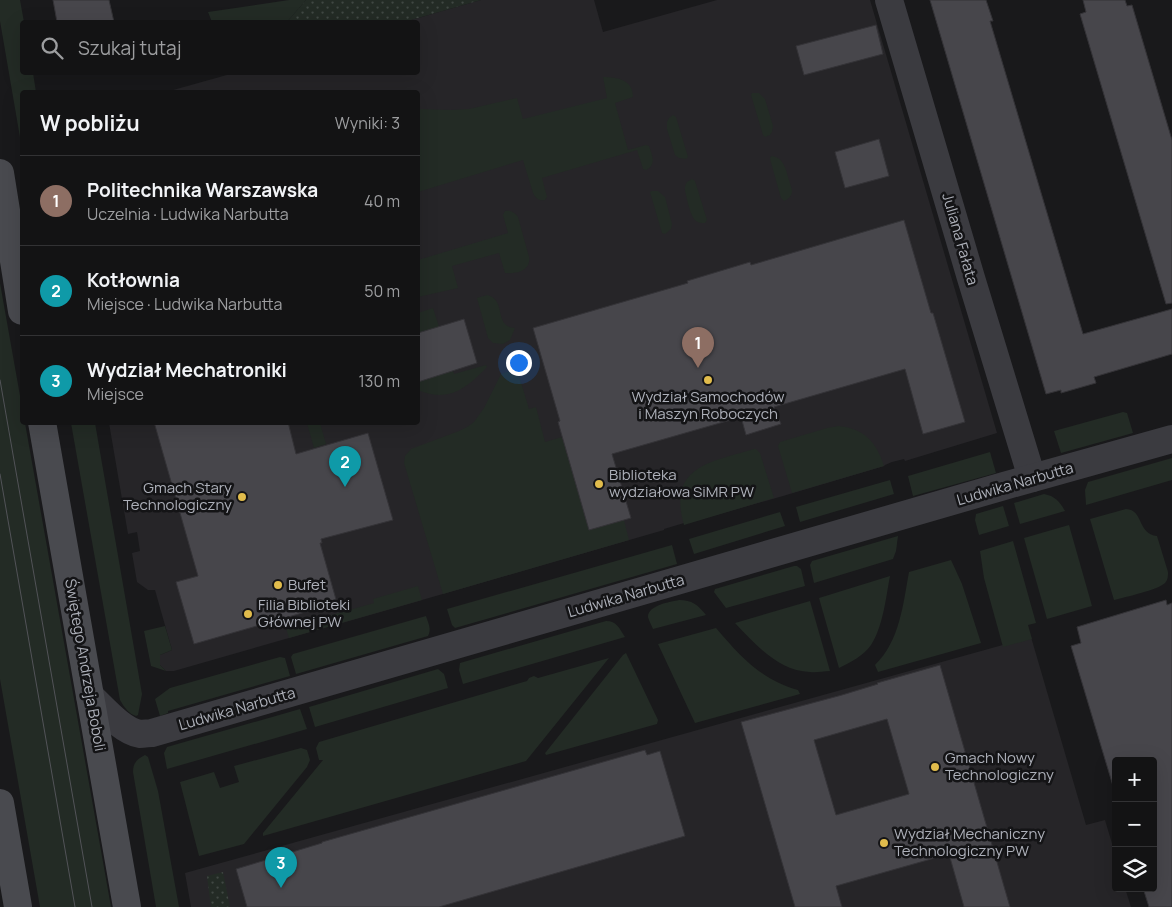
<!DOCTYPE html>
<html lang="pl">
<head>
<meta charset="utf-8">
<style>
	:root { --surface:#131314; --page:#1c1c1d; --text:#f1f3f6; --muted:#9d9ea0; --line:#323234; --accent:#0b8043 }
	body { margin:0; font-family:Manrope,sans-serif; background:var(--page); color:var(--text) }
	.controls { position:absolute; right:15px; bottom:15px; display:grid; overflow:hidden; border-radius:5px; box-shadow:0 5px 20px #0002 }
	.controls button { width:45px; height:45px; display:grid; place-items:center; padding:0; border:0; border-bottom:1px solid var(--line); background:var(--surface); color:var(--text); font:25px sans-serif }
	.you { position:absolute; left:518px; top:362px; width:18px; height:18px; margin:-12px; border:4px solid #fff; border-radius:50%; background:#1a73e8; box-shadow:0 0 0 8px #1a73e833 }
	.badge { display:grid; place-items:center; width:32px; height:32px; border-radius:50%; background:var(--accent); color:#fff; font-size:16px; font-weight:700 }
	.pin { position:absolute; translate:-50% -41px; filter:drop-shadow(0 1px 2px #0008) }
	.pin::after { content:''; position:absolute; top:26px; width:18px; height:15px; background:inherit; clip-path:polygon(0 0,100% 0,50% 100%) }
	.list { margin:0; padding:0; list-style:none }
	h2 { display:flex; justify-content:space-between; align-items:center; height:65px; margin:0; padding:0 20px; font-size:21px }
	h2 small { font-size:16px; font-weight:400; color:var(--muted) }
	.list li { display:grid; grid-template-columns:32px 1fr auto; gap:15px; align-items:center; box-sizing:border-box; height:90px; padding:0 20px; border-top:1px solid var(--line) }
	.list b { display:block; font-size:19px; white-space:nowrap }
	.list p { margin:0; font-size:16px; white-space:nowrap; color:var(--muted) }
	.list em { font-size:16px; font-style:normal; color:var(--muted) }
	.icon { flex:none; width:28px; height:28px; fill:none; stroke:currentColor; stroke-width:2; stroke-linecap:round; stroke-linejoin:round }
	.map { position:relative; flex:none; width:1172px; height:907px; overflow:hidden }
	.search { position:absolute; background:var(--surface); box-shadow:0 5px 20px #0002; left:20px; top:20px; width:400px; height:55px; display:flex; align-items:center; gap:12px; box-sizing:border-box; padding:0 18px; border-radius:5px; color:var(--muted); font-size:19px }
	.panel { position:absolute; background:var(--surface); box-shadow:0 5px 20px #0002; left:20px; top:90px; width:400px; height:335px; border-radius:5px }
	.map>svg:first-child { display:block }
	.built { fill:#262528 }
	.grass { fill:#232b25 }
	.garden { fill:url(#garden-dots) }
	.building { fill:#47464b; stroke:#343337; fill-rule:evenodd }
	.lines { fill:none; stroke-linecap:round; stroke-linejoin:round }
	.minor { stroke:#3b3b40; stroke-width:28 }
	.secondary { stroke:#494a4f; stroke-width:28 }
	.tram { stroke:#525358; stroke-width:1 }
	.poi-dot { fill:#e1bc4c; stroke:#141416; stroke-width:2 }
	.labels { text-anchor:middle; stroke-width:5; stroke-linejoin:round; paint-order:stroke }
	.street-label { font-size:15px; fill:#adb0b9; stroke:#141416 }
	.poi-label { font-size:15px; fill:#adb0b9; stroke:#141416; text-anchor:start }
</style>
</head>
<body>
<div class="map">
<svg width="1172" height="907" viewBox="0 0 1172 907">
	<defs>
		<pattern id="garden-dots" width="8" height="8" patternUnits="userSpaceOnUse" patternTransform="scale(1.25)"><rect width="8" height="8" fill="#232b25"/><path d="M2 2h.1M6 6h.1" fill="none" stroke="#404743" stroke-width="1.8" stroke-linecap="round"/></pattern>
	</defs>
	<rect width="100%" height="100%" fill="#19191b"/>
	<g class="built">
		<polygon points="481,0 594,0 603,32 717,0 870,0 997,433 905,461 904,459 892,462 885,465 884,466 783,496 684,524 684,523 664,529 664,530 422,600 174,671 166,671 160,665 160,655 172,650 155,590 148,590 137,582 132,553 140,551 137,532 128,534 109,423 418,422 418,92 166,92 234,73 418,72 418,22 404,22"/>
		<polygon points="1031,637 1086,825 1105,820 1116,857 1116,888 1125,888 1131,907 191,907 185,873"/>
	</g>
	<g class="grass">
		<polygon points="0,0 20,0 24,22 22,22 22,72 33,73 36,92 22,92 22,149 0,21"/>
		<polygon points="289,0 306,0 287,22 212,22 208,12"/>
		<path d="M603,77C618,77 633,80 633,97L615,103L628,150L646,145L649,146C652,155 657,165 646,170L643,169L637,150L542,178L547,197L545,200C539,201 536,199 533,193L523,160L418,192V109L451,110L469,109L517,98L523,119L607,98Z"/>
		<polygon points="752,93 759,93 765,99 773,126 772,132 770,135 765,137 763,135 751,95"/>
		<polygon points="673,115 676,117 688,157 686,159 679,158 675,155 667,129 667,122 669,118"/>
		<path d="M771,156C784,157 786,170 789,180C790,184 792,188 792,192C791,197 788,199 784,201L781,198L770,159Z"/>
		<path d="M692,179L695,181L707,220L705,223C701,223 697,223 694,219C690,214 686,196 685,190C685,185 685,186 687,182Z"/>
		<polygon points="652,191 658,191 665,197 672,224 671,229 665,234 662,233 650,192"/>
		<path d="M505,211C511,210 515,213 518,217L529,257C531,271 516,274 505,273L499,253L452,266L458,288L418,297V260L508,233L503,215Z"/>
		<polygon points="0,283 22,407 22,422 25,423 111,907 40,907 0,679"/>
		<path d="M487,295C507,299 493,327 515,328L510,340L503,344L493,343L488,338L477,298Z"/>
		<path d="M433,308L454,374L486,365L487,367C466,389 448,403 418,390V382L431,378L418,330V313Z"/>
		<polygon points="517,369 529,409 536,407 545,442 562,437 589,530 624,520 629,540 443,594 404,463 405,456 411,449 459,431 467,427 474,422 484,408 501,374"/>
		<polygon points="1123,412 1127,413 1133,433 1061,453 1054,431"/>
		<path d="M71,423H95L142,694L138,715L136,716C129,714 124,707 120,700Z"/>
		<polygon points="307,423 320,423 326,444 314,448"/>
		<path d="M839,426C865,429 876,442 884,466L792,493L778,446L780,442L827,428Z"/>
		<path d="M754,449H756L760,453L774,498L684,525C667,466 711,462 754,449Z"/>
		<polygon points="990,452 996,473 913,496 908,476"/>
		<polygon points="1172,458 1172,480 1086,505 1085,490 1088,482"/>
		<polygon points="890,480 894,494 800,522 796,507"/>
		<path d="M1044,494C1055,496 1060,502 1065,511L1020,524L1014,503Z"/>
		<polygon points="1003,506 1009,526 979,535 975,520 976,514"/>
		<path d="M1126,509C1144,510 1137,534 1157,536L1168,572C1168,576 1168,580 1165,583C1158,590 1125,597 1114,600L1090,519Z"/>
		<polygon points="780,512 785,526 694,554 689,539"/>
		<polygon points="1069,525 1092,606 1047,619 1024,538"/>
		<polygon points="898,536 896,551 893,559 814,583 810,565 812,561"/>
		<polygon points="1013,541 1036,623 1028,625 1032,639 1003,647 984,578 980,551"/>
		<polygon points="672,545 677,564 455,628 452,625 447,609"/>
		<path d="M951,560L962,584L981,643L878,672L875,665C900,641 903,604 909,572Z"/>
		<polygon points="794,566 797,566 801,569 805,586 726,608 714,592 715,589"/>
		<path d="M890,576C886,597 883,627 871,645C863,656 851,662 839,668L819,598Z"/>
		<polygon points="418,586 422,600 289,638 286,628 374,603 373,599"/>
		<path d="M679,600C692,600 698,605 706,615L653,629C652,626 649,621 648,617C648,605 670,602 679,600Z"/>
		<path d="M810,601L830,671C823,671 816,673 810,672C778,671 755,644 735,623Z"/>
		<path d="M426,616C428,623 432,629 428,636L296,674L291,657L293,654Z"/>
		<path d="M606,621C617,621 619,628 625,637L463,684L459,670L460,663Z"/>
		<polygon points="165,626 172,650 160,655 160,665 166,671 151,666 144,631"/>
		<path d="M716,628C741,657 760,679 798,690L800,694L695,723L658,644Z"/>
		<polygon points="626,653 658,720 657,724 546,755 545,753 546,752 623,655"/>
		<polygon points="280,657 285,658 290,676 168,711 168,713 160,716 155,699 170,688"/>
		<polygon points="609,658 526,761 263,836 263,833 323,760 319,760 316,748 319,742 527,681 529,678 534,676 538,678"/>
		<polygon points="438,669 444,674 448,688 315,727 309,707"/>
		<polygon points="300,709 307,729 167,769 164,753 167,747"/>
		<polygon points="301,748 307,750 310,760 307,767 244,844 199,856 180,782 214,772 220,788 239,782 234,766"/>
		<path d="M145,755L148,757L158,791L179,907H156L133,772C133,763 137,759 145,755Z"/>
	</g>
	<g class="garden">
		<polygon points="306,0 481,0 404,22 287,22"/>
		<polygon points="223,872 230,907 211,907 207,876"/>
	</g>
	<g class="building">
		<polygon points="53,0 109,0 114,22 57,22"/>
		<polygon points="930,0 986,0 993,21 990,21 1083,334 1172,309 1172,354 1094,377 1096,383 1061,393 1061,390 1046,394"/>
		<polygon points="1083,0 1125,0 1127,6 1132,5 1172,140 1172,303 1166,304 1080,14 1086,12"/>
		<polygon points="876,25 883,54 804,75 796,46"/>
		<polygon points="879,139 889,176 845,188 835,152"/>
		<polygon points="904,220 931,313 933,313 965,422 923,434 905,369 774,407 781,424 746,435 741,417 612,454 631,518 589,530 558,422 560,421 533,328 688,283 687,281 750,262 751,265"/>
		<polygon points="464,319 477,363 418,382 418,333"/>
		<polygon points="154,422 288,422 296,454 368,433 393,520 321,539 322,543 320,543 337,603 194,644 176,582 198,576"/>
		<polygon points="1166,600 1167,605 1172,603 1172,907 1149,907 1143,888 1153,888 1153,761 1116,761 1116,796 1071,646 1081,643 1077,627"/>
		<path d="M940,665L1010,907H964L949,854L836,886L842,907H795L741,722L842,695L878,684L877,683ZM887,719L909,794L836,815L814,740Z"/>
		<polygon points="645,750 647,755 660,751 685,836 439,907 247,907 236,869 322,843 322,842"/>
	</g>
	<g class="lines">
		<g class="minor">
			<polyline points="889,0 971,278 1032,478"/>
			<path d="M90,696C103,708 122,731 140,734C144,734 149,733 152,733L1004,486L1172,439"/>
		</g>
		<g class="secondary">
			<polyline points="0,173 22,311"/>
			<polyline points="42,422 127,907"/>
			<polyline points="0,803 18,907"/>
		</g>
		<g class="tram">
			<polyline points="0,380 92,907"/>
			<polyline points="0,474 75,907"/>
		</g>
	</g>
	<g class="poi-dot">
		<circle cx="708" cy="380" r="5"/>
		<circle cx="599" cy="484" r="5"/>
		<circle cx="242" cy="497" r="5"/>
		<circle cx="278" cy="585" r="5"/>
		<circle cx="248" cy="614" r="5"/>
		<circle cx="935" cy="767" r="5"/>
		<circle cx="884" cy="843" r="5"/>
	</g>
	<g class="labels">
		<g class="street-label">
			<text transform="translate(960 239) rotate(74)" y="5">Juliana Fałata</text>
			<text transform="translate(1015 484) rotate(-16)" y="5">Ludwika Narbutta</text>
			<text transform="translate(626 596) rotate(-16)" y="5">Ludwika Narbutta</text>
			<text transform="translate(85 665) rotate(80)" y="5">Świętego Andrzeja Boboli</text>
			<text transform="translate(237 709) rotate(-16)" y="5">Ludwika Narbutta</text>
		</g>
		<g class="poi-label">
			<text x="708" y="402" text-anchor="middle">Wydział Samochodów<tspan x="708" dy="17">i Maszyn Roboczych</tspan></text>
			<text x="609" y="480">Biblioteka<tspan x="609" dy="17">wydziałowa SiMR PW</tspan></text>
			<text x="232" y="493" text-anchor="end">Gmach Stary<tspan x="232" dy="17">Technologiczny</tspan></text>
			<text x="288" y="590">Bufet</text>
			<text x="258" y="610">Filia Biblioteki<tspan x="258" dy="17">Głównej PW</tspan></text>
			<text x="945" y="763">Gmach Nowy<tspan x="945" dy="17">Technologiczny</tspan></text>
			<text x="894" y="839">Wydział Mechaniczny<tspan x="894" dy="17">Technologiczny PW</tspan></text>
		</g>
	</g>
</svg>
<div class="controls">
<button>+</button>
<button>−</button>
<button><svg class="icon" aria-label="layers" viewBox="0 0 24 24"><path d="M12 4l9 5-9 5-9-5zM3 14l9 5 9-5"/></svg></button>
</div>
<div class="you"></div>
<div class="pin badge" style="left:698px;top:368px;background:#8d6e63">1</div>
<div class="pin badge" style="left:345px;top:487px;background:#0f9aa8">2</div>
<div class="pin badge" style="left:281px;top:888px;background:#0f9aa8">3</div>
<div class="search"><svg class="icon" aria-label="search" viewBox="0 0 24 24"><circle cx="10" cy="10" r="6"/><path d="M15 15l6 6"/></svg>Szukaj tutaj</div>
<section class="panel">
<h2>W pobliżu<small>Wyniki: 3</small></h2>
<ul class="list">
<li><span class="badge" style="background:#8d6e63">1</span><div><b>Politechnika Warszawska</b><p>Uczelnia · Ludwika Narbutta</p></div><em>40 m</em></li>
<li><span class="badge" style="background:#0f9aa8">2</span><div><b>Kotłownia</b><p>Miejsce · Ludwika Narbutta</p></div><em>50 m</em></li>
<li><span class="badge" style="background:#0f9aa8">3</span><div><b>Wydział Mechatroniki</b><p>Miejsce</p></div><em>130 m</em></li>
</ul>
</section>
</div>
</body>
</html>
